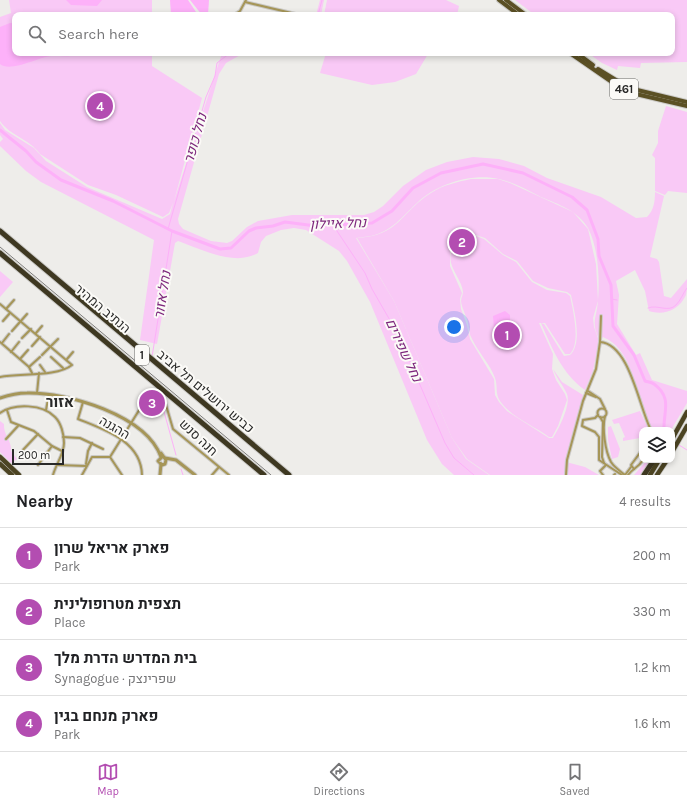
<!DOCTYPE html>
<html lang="en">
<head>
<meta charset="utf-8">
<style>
	:root { --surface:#fff; --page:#f2f2f2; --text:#202124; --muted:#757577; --line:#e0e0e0; --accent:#b34db1 }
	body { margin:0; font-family:Karla,Heebo,sans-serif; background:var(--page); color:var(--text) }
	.controls { position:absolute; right:12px; bottom:12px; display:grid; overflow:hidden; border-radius:8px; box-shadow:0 2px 6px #0003 }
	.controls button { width:36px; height:36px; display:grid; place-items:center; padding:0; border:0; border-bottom:1px solid var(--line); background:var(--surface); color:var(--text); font:20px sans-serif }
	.scale { position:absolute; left:12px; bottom:10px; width:52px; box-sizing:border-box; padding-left:4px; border:2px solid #292928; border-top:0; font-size:11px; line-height:14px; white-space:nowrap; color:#292928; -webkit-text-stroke:3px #fbfaf7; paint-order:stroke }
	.you { position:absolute; left:454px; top:327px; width:14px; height:14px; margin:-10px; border:3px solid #fff; border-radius:50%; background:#1a73e8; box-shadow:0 0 0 6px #1a73e833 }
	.badge { display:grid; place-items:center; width:26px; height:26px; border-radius:50%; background:var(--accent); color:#fff; font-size:13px; font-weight:700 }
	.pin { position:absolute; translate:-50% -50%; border:2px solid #fff; box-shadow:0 1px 4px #0006 }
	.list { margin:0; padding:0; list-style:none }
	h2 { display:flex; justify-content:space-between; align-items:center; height:52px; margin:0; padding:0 16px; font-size:17px }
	h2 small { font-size:13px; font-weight:400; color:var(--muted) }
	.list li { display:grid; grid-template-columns:26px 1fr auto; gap:12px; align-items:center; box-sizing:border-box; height:56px; padding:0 16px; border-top:1px solid var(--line) }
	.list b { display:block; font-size:15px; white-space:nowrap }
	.list p { margin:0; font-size:13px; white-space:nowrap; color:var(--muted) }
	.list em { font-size:13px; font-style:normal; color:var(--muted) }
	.icon { flex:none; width:22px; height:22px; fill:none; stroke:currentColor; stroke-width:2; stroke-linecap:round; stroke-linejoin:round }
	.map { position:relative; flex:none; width:687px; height:475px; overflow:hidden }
	.search { position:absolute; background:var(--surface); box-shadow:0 2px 6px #0003; left:12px; right:12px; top:12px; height:44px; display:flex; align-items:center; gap:10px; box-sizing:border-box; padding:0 14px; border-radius:8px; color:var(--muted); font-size:15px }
	.sheet { height:276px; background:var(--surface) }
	nav { display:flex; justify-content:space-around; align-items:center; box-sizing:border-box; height:56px; border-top:1px solid var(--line); background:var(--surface); font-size:11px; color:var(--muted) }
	nav a { display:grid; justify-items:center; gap:2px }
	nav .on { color:var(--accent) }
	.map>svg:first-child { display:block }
	.green { fill:#f9c9f6 }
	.water { fill:#fdb1f9 }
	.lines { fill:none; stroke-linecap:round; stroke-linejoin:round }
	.stream { stroke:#fdb1f9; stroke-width:1 }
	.river { stroke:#fdb1f9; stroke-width:3 }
	.minor-casing { stroke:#cbcac7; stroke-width:4 }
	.tertiary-casing { stroke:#cbcac7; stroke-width:5 }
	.primary-casing { stroke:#cbcac7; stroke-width:6 }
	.trunk-casing { stroke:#cbcac7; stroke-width:6 }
	.motorway-casing { stroke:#cbcac7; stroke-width:7 }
	.minor { stroke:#a69658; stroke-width:2 }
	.tertiary { stroke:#a69658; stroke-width:3 }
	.primary { stroke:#5b5024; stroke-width:4 }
	.trunk { stroke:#4c4422; stroke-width:4.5 }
	.motorway { stroke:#3e3821; stroke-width:5 }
	.rail { stroke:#7d7c7a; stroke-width:1 }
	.labels { text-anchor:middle; stroke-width:4; stroke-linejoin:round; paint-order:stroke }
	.shield { fill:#fbfaf7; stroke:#686866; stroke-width:1 }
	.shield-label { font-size:12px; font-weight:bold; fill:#292928 }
	.street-label { font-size:13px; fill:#292928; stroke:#fbfaf7 }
	.water-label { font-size:14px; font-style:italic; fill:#7d277c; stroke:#fbfaf7 }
	.quarter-label { font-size:15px; font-weight:bold; fill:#292928; stroke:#fbfaf7 }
</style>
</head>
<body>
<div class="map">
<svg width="687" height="475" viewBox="0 0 687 475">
	<rect width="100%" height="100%" fill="#eeedea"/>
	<g class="green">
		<path d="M9,0H152V15H15V53H152V66L202,98L174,201L222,53H244L226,63L219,74L178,219L179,224L183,229L211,241L227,243L232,241L247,227L258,221L292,215H364L374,212L383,206L403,186L426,170L447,162L473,157L499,159L524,166L547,178L601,197L636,218L647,217C654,210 655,201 655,192L664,196L650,257L657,259L659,262L664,296L671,298L687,279C687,284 687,291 686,295C679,310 664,316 649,311L645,291L635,270L616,281L619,295L617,324L636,355L640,353L652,380L687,391V403L671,430H653C650,424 646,417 643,410C634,385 631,349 603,337L600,341C590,321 597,319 598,300C600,278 598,247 588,228C578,211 558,204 541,197C527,190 513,182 499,179C471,173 437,184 417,203C402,217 392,231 371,236C366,237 361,237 356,238L394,301L452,438L466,459L489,475H454L442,464L427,440L370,302L347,261L339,251L306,230L294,228L281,230L266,236L261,242L258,253C235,267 201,249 178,241L175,243L157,344L140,340L154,240L41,182L26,171L0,146V142L3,139L0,135V123L5,130L34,148L46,161L87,187L162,219L170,214L173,203L169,213L163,217L116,195L88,185L40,154C30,139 10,136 0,121V17L11,13Z"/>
		<polygon points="320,0 324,0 321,15 316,15"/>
		<polygon points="327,0 446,0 459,6 457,15 324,15"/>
		<polygon points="515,0 687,0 687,62 641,63 640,68 618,66 617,70 602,63 588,53 672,53 672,15 535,15"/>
		<polygon points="326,53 434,53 428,54 416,74 395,82 372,85 320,73"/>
		<polygon points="666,106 687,112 687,193 668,191 665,195 655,191 655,158 652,155 658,143 658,131"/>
		<path d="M471,179H498L510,183L573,212L588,229L596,264L598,301L593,318L594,327L599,341L593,371L585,390C562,374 552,348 541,323L544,324L564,356L570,355C583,343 574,310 571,295L567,292L548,288L533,281L517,261L503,254L485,238L476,235L468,237L455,244L450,251V266L462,293L460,299L461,309L467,325L470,339L494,379L495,395L499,402L507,411L549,438H553C559,428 571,405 567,394C563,385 557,379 553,369L562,382L583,395L566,462L585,467L599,475H490L467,459L452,438L394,301L357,238C399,236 401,212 431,193C443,185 457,182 471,179Z"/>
		<path d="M476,236L484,239L503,255L516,262L532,282L547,290L566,293L570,296C573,310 581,343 570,354H565L545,323H539L553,354L552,369L556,380L565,394L567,400L558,426L552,437H549C533,425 512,418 500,401C495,394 498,386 495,378C490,364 478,352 472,339C469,334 469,329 468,324C467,316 462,310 461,301C461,298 463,295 463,292C462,279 447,267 451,252C454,243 467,238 476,236Z"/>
		<polygon points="0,271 13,282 0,297"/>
		<polygon points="50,396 61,398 58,405 49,401"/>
		<polygon points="640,411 649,430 642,430 642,443 640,438 623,441 623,438 625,437 619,423 614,424 612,420"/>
		<path d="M0,421L4,424C3,435 12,440 11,451L17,459L11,463L0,452Z"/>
		<polygon points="611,426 620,449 618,457 612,459 608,440 608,427"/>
		<polygon points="647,460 651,460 641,475 634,475"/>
	</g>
	<g class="water">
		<polygon points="66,0 102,0 97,6 71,5"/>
		<polygon points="170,0 188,0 198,15 171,15"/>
		<polygon points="190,0 209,0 208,15 202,15"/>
		<path d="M10,23H15V53H74L70,56C64,57 57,55 51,56C39,57 10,73 0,64V27Z"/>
		<polygon points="505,311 510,315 510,325 515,332 517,340 508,339 511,334 503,329 500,334 494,328 493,316"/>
	</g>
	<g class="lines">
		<g class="stream">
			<polyline points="318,15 322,0"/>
			<polyline points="333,225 365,273 372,289 399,336 445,443 454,458 474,475"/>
			<polyline points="168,229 206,97 215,76 217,63 230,53"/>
			<polyline points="611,299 617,300"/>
			<path d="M648,308C658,304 668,313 676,305C681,300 683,293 687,288"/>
			<polyline points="152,357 172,231"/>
			<polyline points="158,390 176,455"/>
			<polyline points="679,445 687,450"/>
			<polyline points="181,469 183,475"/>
		</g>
		<path class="river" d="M0,130L26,151L36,162L61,180L113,201L172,231L220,249L231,248L249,231L256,228L273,226L285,222L316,226L372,223L392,211L413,188L441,173L483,164L523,173L572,197L587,210L598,239L599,256L611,285L613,326L634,355L645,381C648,382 651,382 654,384C673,398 663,412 664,430"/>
		<defs>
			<g id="minor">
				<polyline points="245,2 300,15"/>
				<polyline points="234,15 240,11 246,0"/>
				<path d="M0,304L72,365C57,377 20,373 0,377"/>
				<polyline points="6,309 14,300"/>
				<polyline points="3,321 10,313"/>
				<polyline points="12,331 27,314"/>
				<polyline points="36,333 42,326"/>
				<polyline points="22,338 31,329"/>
				<polyline points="0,342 29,367 32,373"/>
				<polyline points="600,342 601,316"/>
				<polyline points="2,343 9,334"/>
				<polyline points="32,346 40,337"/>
				<polyline points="11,352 19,342"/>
				<polyline points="42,355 58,339"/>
				<polyline points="51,357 63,368"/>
				<polyline points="20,359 28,350"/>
				<polyline points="67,359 73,352"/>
				<polyline points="40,365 45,372"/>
				<polyline points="29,367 40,357"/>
				<polyline points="588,391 600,399 605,409"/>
				<polyline points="37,393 39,373"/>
				<polyline points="586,393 596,397"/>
				<path d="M83,402L78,419C105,430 141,441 142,475"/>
				<polyline points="166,405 173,429 229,475"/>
				<circle cx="602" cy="413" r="4.5"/>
				<polyline points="7,410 11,422 34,431 52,446 62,451"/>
				<polyline points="46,410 49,394"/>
				<path d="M0,413C14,403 43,404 55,417C61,423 64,434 64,443C64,454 56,464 53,475"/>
				<polyline points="598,415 595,418 583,420 582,426 595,432 599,437 599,460 622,475"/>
				<path d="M605,416C602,428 605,451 611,462C614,467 620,471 625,475"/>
				<polyline points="600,417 603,422 602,457 604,463"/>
				<polyline points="63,437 80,438 103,449"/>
				<polyline points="6,439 18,426"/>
				<polyline points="21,452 38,434"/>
				<polyline points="86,464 88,451 92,443"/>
				<polyline points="38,465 52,446"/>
				<polyline points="57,465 86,466"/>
				<polyline points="634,469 631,465 642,450"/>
				<polyline points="82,475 92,457 110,457"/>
				<polyline points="122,475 110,457 146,399"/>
				<polyline points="212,475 219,467"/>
				<path d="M566,475L567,460L583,401L596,369L600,342C630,344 639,408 651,430"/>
				<polyline points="603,475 600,471 606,465"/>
				<polyline points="614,475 615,474"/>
				<polyline points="625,475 631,467"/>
				<path d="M628,475C633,468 638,468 643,460"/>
			</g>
			<g id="tertiary">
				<path d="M0,398C9,395 17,393 27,393C67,392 146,415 161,457"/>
				<polyline points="161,453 166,460 165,464 162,465 158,461 162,457"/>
				<polyline points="165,458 176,460 195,475"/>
				<polyline points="160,475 161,464"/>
			</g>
			<g id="primary">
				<polyline points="499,0 519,15"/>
				<polyline points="506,0 526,15"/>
				<polyline points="570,53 622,89 636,94 687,106"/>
				<polyline points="577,53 593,65"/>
				<polyline points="598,69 629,88 687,102"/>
			</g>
			<g id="trunk">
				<polyline points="672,439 687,412"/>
				<polyline points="672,452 687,426"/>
				<polyline points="0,457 19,475"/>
				<polyline points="0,464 12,475"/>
				<polyline points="650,475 659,460"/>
				<polyline points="657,475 667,460"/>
			</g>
			<g id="motorway">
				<polyline points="0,231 289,475"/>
				<polyline points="0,253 264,475"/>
				<polyline points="644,475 654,460"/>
			</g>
		</defs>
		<use href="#minor" class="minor-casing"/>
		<use href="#tertiary" class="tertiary-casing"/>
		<use href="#primary" class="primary-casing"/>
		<use href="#trunk" class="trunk-casing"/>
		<use href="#motorway" class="motorway-casing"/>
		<use href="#minor" class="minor"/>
		<use href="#tertiary" class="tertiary"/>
		<use href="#primary" class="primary"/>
		<use href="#trunk" class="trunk"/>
		<use href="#motorway" class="motorway"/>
		<polyline class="rail" points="0,247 271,475"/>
	</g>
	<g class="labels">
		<g class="shield">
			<rect x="610" y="79" width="28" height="20" rx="3"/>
			<rect x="135" y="345" width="14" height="20" rx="3"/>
		</g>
		<g class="shield-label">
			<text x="624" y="93">461</text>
			<text x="142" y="359">1</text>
		</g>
		<g class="street-label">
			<text transform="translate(103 308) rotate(40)" y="5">הנתיב המהיר</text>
			<text transform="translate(206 391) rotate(40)" y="5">כביש ירושלים תל אביב</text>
			<text transform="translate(115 427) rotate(30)" y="5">ההגנה</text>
			<text transform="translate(199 437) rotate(43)" y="5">חנה סנש</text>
		</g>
		<g class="water-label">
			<text transform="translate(195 138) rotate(-74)" y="5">נחל כופר</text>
			<text transform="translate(338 223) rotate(-2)" y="5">נחל איילון</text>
			<text transform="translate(162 295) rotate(-81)" y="5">נחל אזור</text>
			<text transform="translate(404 350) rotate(65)" y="5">נחל שפירים</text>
		</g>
		<g class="quarter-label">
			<text x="60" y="407">אזור</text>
		</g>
	</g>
</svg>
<div class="controls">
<button><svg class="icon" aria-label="layers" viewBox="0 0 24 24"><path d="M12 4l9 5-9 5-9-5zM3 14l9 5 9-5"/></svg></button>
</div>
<div class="scale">200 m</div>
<div class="you"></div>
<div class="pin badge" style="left:507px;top:335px">1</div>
<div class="pin badge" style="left:462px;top:242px">2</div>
<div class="pin badge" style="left:152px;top:403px">3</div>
<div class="pin badge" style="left:100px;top:106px">4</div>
<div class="search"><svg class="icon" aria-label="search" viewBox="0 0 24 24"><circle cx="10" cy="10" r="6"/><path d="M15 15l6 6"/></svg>Search here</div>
</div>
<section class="sheet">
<h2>Nearby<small>4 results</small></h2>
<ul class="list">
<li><span class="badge">1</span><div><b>פארק אריאל שרון</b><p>Park</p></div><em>200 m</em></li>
<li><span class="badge">2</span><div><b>תצפית מטרופולינית</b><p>Place</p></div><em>330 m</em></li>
<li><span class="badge">3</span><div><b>בית המדרש הדרת מלך</b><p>Synagogue · שפרינצק</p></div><em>1.2 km</em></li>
<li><span class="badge">4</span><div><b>פארק מנחם בגין</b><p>Park</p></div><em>1.6 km</em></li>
</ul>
</section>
<nav>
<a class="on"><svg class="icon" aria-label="map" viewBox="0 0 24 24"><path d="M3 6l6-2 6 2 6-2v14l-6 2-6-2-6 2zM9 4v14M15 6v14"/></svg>Map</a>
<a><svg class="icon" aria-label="directions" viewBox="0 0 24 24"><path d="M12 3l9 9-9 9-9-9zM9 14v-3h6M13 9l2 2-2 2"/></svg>Directions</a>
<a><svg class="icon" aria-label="saved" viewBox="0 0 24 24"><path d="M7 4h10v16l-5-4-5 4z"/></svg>Saved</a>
</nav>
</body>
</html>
